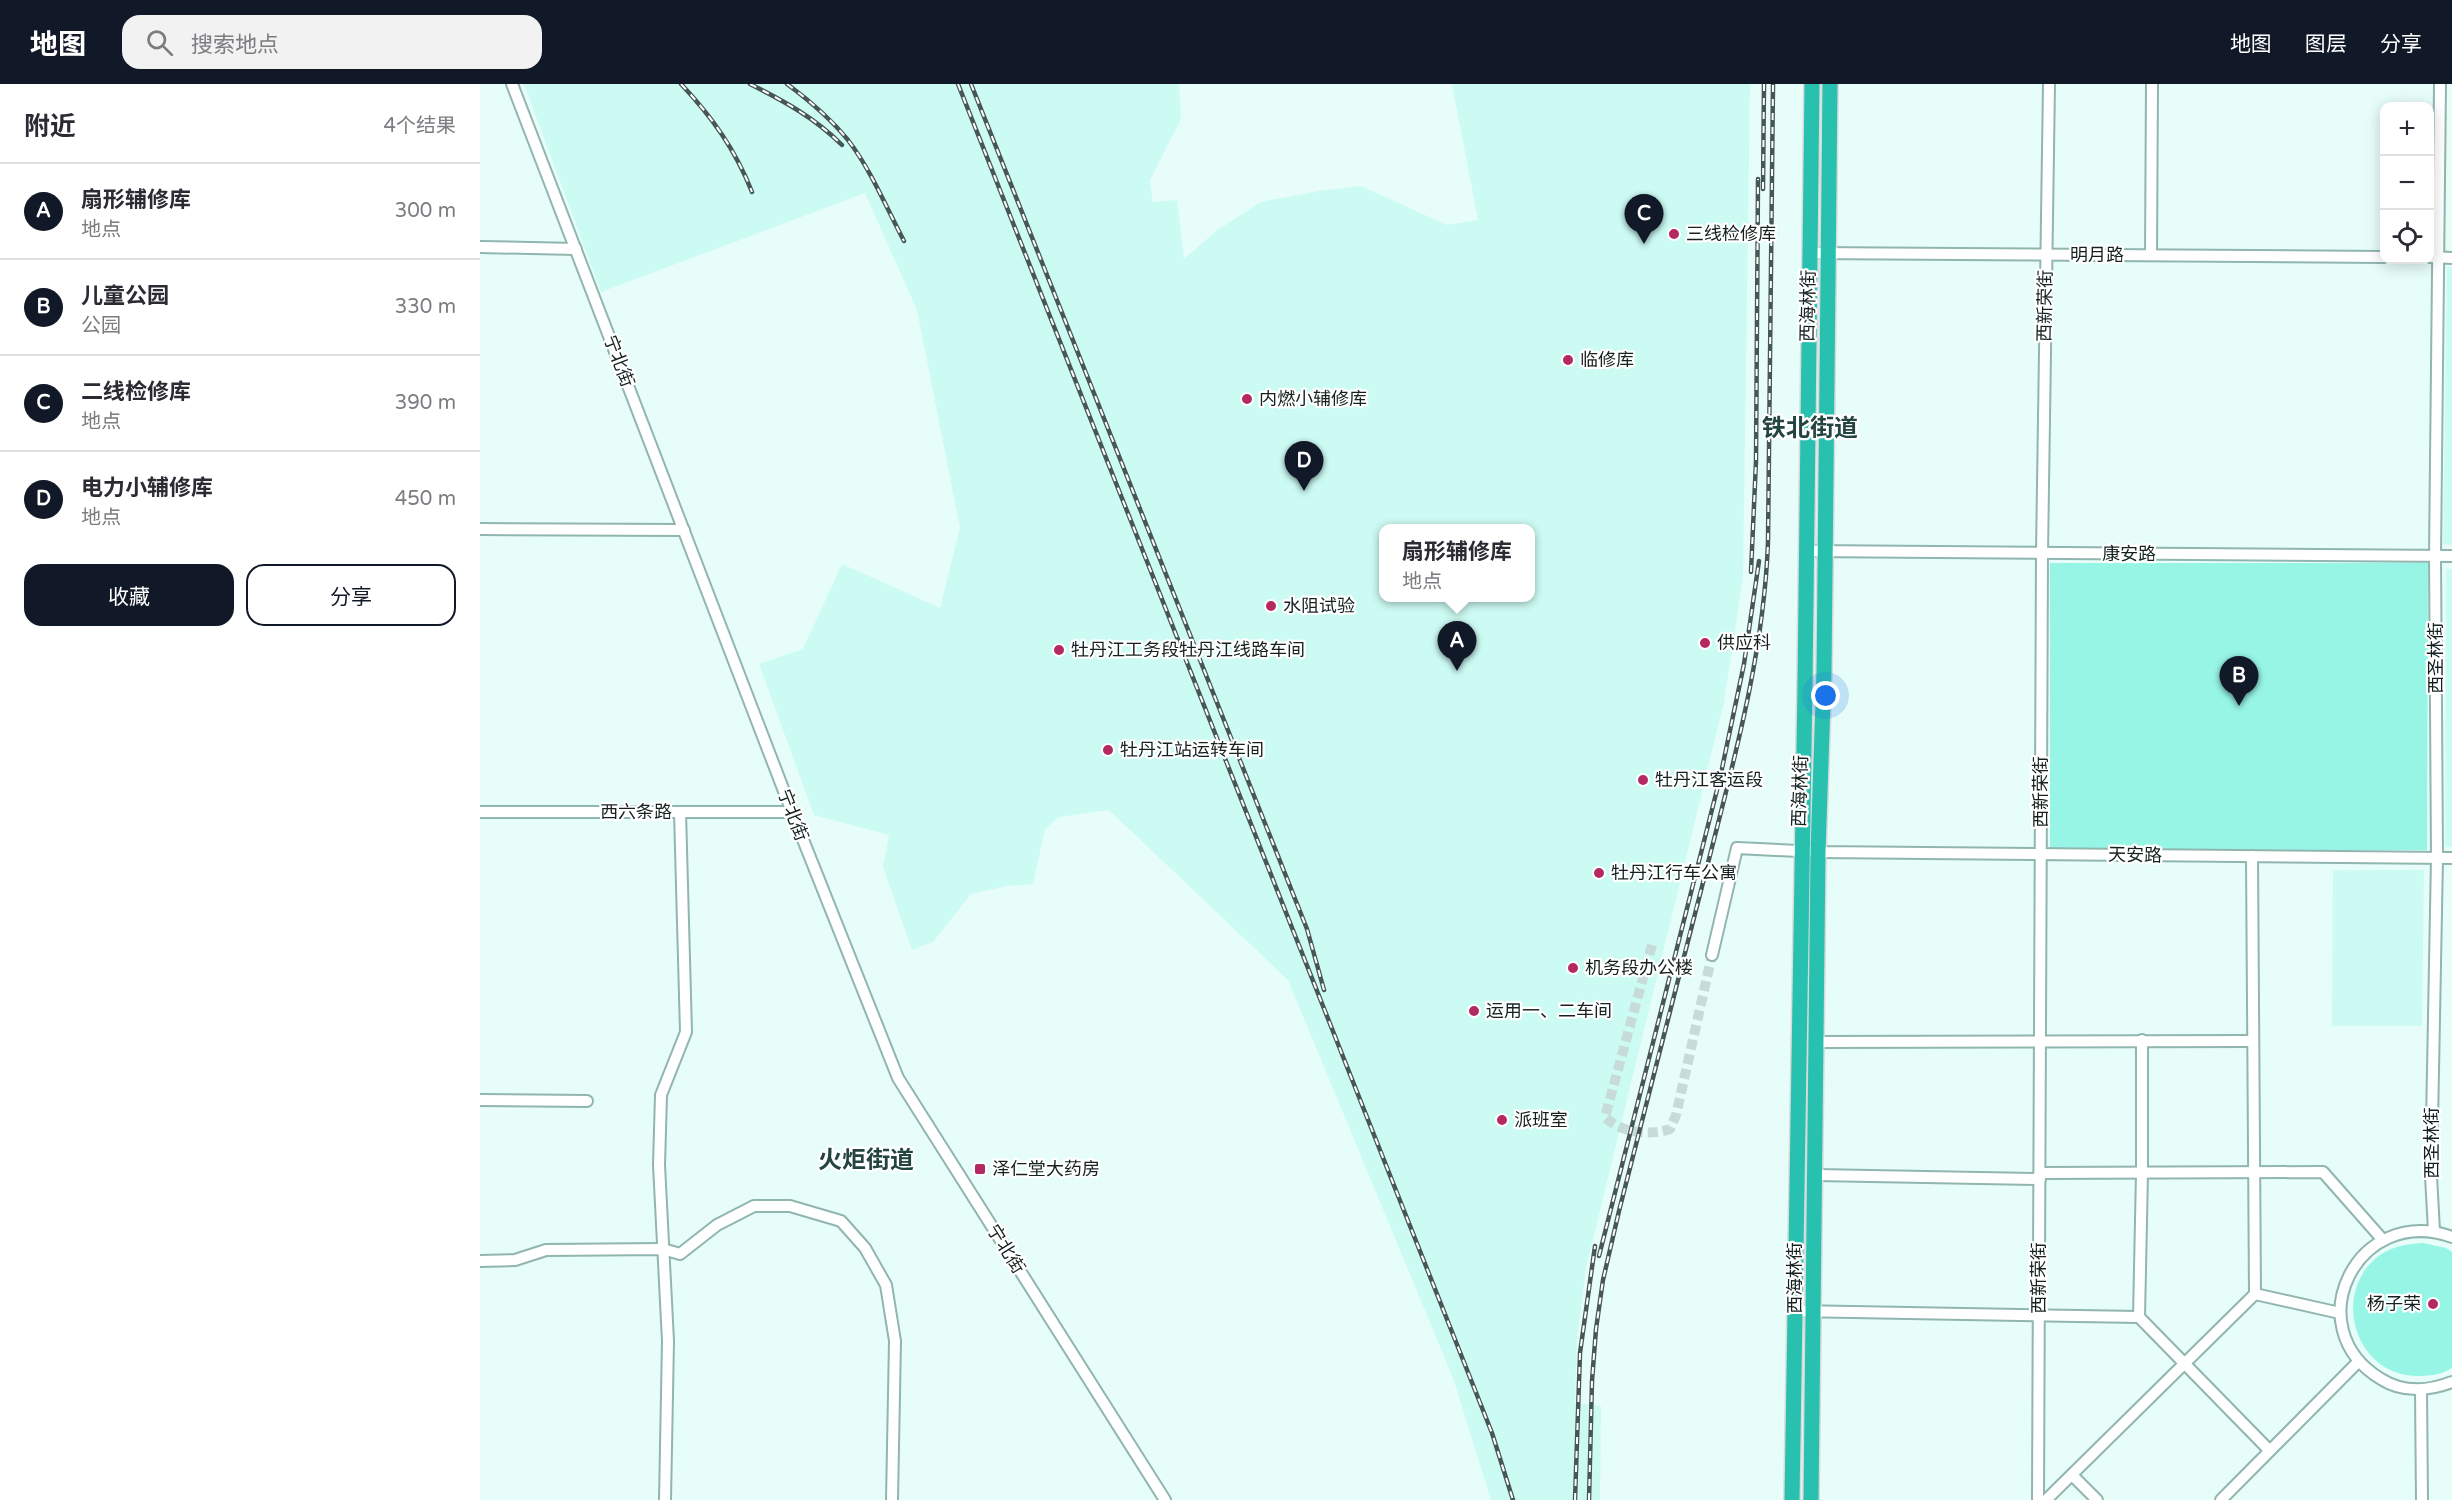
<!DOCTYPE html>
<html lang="zh">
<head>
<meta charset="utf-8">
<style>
	:root { --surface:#fff; --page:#f2f2f3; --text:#2b2b33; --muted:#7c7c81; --line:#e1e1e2; --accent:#111827 }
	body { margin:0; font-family:"Varela Round","Noto Sans SC",sans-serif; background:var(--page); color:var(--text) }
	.controls { position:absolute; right:18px; top:18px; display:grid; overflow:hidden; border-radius:12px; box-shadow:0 3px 15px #0003 }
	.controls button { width:54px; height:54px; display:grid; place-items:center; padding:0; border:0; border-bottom:2px solid var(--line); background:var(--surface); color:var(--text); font:30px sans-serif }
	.you { position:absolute; left:1346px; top:612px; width:21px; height:21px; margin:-15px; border:4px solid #fff; border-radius:50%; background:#1a73e8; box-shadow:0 0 0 9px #1a73e833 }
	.badge { display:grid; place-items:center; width:39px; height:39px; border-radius:50%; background:var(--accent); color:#fff; font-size:20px; font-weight:700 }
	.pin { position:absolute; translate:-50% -50px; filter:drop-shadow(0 2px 3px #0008) }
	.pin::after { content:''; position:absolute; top:32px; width:21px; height:18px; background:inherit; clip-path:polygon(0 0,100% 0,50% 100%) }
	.popup { position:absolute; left:899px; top:440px; width:156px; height:78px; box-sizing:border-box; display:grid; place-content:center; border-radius:12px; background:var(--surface); filter:drop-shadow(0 2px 4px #0005); font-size:20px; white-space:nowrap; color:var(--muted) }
	.popup b { font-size:22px; color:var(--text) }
	.popup::after { content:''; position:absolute; left:50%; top:100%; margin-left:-12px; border:12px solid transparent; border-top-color:var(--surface) }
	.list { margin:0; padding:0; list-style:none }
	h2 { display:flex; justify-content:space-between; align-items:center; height:78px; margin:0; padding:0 24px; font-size:26px }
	h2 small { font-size:20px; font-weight:400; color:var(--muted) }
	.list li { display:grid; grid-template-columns:39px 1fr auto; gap:18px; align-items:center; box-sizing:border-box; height:96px; padding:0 24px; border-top:2px solid var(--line) }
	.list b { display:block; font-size:22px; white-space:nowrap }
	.list p { margin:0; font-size:20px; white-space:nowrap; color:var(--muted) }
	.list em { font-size:20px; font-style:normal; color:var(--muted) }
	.actions { display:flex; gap:12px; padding:18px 24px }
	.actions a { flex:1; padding:14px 0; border:2px solid var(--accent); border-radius:18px; text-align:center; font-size:21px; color:var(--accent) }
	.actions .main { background:var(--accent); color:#fff }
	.icon { flex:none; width:33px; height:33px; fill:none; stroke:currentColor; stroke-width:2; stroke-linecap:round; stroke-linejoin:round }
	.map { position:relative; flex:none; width:1972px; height:1416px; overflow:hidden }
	header { display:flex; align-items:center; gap:36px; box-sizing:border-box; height:84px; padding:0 30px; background:var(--accent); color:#fff }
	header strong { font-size:28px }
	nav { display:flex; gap:33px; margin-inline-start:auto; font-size:21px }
	.search { width:420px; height:54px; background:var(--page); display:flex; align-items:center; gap:15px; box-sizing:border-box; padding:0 21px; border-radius:18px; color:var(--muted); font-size:22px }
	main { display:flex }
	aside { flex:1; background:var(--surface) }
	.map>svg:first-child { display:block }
	.built { fill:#ccfbf3; fill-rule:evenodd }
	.green { fill:#97f5e6 }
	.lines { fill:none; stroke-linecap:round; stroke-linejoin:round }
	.minor-tunnel { stroke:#c7dcd8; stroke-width:10; stroke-dasharray:10 5; stroke-linecap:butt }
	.minor-casing { stroke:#91b5af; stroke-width:14 }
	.highway-casing { stroke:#d9dbdb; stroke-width:18 }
	.minor { stroke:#fff; stroke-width:10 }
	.highway { stroke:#28c1b0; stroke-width:15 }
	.rail-casing { stroke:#485755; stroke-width:4.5 }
	.rail { stroke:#fff; stroke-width:2; stroke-dasharray:7; stroke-linecap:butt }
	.poi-dot { fill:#b52962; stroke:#fff; stroke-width:2 }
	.labels { text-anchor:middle; stroke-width:4.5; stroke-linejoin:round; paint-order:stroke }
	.poi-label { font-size:18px; fill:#14211f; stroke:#fff; text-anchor:start }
	.street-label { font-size:18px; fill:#14211f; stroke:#fff }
	.district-label { font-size:24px; font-weight:bold; fill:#24443f; stroke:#fff }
</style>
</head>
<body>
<header>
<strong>地图</strong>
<div class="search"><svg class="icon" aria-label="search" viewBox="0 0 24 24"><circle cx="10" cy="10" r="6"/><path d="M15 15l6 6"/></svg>搜索地点</div>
<nav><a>地图</a><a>图层</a><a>分享</a></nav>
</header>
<main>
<aside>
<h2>附近<small>4个结果</small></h2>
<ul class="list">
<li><span class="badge">A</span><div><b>扇形辅修库</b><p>地点</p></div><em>300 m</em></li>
<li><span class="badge">B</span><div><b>儿童公园</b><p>公园</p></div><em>330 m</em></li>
<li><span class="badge">C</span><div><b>二线检修库</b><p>地点</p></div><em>390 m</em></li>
<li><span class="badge">D</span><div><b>电力小辅修库</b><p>地点</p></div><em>450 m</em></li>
</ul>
<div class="actions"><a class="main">收藏</a><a>分享</a></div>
</aside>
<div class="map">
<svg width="1972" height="1416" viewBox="0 0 1972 1416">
	<rect width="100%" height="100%" fill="#e7fdf9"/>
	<g class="built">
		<path d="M44,0H699L701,35L670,96L673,118L697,116L704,175L736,147L781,118L839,107L881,102L967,141L998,136L972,0H1270L1263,493L1244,618L1106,1184L1097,1254L1095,1319L1121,1322L1120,1416H1011L973,1294L808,896L629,726L579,733L565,745L553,800L527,802L491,810L453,858L432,866L403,783L409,751L334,731L279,580L323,565L362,480L460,524L480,444L437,226L385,109L121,208ZM904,444H1050V514H904Z"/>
		<polygon points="1967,183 1972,183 1972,461 1963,460"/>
		<polygon points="1966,485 1972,485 1972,763 1965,763"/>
		<polygon points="1853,786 1944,786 1942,942 1852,942"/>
	</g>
	<g class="green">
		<polygon points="1570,479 1948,479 1947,766 1570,766"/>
		<path d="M1943,1159L1966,1164L1972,1168V1284C1961,1291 1949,1292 1937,1292C1874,1292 1850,1207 1900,1171C1913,1162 1928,1160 1943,1159Z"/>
	</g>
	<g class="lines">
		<path class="minor-tunnel" d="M1172,861L1125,1033C1140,1049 1170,1052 1190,1045L1196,1031L1232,871"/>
		<defs>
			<g id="minor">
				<polyline points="32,0 312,728 418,994 685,1416"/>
				<polyline points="0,163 96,165"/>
				<polyline points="1330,169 1904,173"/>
				<polyline points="1671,171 1672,0"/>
				<polyline points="1950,173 1972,174"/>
				<polyline points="0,445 204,446"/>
				<polyline points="1327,467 1972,472"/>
				<polyline points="0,728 312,728"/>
				<polyline points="1772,772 1775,1210"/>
				<polyline points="1232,871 1257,764 1338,768 1972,774"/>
				<polyline points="1662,956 1662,1089 1659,1233 1789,1366"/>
				<polyline points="1337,958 1773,957"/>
				<polyline points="0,1016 107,1017"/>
				<polyline points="1560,1089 1843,1088 1902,1155"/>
				<polyline points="1336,1091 1560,1095"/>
				<polyline points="1954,1147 1951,1092 1957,774 1955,472 1960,0"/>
				<path d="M1972,1153C1877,1119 1816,1244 1901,1295C1923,1309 1949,1307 1972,1298"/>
				<polyline points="0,1177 35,1176 66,1166 183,1165 200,1170 237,1141 274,1122 310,1122 361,1137 385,1164 406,1201 415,1257 412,1416"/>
				<polyline points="1316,1227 1659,1233"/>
				<polyline points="1941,1306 1942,1416"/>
				<polyline points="1592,1391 1617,1416"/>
				<polyline points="185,1416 188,1257 179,1081 181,1011 206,948 200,728"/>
				<polyline points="1558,1416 1562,469 1569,0"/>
				<polyline points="1566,1416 1775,1210 1860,1229"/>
				<polyline points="1741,1416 1879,1277"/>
			</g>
			<g id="highway">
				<polyline points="1312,1416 1325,601 1332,0"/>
				<polyline points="1331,1416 1338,768 1344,588 1350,0"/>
			</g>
		</defs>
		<use href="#minor" class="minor-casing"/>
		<use href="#highway" class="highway-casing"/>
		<use href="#minor" class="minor"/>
		<use href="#highway" class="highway"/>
		<defs>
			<g id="rail">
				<path d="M201,0C232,33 255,65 272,108"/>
				<path d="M270,0C304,17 335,34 362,61"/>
				<path d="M307,0C330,17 350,34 368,56C391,86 406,123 424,157"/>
				<polyline points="478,0 1012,1349 1033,1416"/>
				<polyline points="491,0 827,845 844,906"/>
				<polyline points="1283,105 1284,0"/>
				<polyline points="1271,488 1276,377 1278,95"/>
				<polyline points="1119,1172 1240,694 1264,580 1279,477"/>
				<polyline points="1095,1416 1100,1269 1115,1162"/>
				<path d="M1109,1416L1112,1297L1116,1245L1123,1196L1139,1127C1168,1013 1197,898 1227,783C1254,676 1284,569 1288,458L1293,0"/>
			</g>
		</defs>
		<use href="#rail" class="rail-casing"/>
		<use href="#rail" class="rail"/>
	</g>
	<g class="poi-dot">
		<circle cx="1194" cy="150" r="6"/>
		<circle cx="1088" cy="276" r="6"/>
		<circle cx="767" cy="315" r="6"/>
		<circle cx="791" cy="522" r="6"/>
		<circle cx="1225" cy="559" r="6"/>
		<circle cx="579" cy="566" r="6"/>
		<circle cx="628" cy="666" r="6"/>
		<circle cx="1163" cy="696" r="6"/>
		<circle cx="1119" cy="789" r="6"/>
		<circle cx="1093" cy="884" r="6"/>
		<circle cx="994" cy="927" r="6"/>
		<circle cx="1022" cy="1036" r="6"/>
		<rect x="494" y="1079" width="12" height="12" rx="3"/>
		<circle cx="1953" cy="1220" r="6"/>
	</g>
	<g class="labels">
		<g class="poi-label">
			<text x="1206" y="156">三线检修库</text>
			<text x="1100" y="282">临修库</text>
			<text x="779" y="321">内燃小辅修库</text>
			<text x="803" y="528">水阻试验</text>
			<text x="1237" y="565">供应科</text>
			<text x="591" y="572">牡丹江工务段牡丹江线路车间</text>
			<text x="640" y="672">牡丹江站运转车间</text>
			<text x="1175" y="702">牡丹江客运段</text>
			<text x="1131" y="795">牡丹江行车公寓</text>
			<text x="1105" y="890">机务段办公楼</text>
			<text x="1006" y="933">运用一、二车间</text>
			<text x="1034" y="1042">派班室</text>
			<text x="512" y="1091">泽仁堂大药房</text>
			<text x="1941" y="1226" text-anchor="end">杨子荣</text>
		</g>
		<g class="street-label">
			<text x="1617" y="177">明月路</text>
			<text transform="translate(1328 222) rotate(-89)" y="6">西海林街</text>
			<text transform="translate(1565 222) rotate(-89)" y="6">西新荣街</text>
			<text transform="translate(139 277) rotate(69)" y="6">宁北街</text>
			<text x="1649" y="476">康安路</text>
			<text transform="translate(1956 574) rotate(-90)" y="6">西圣林街</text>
			<text transform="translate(1320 707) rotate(-88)" y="6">西海林街</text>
			<text transform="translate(1561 708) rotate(-90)" y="6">西新荣街</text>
			<text x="156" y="734">西六条路</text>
			<text transform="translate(313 731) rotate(69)" y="6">宁北街</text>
			<text transform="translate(1655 771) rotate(1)" y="6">天安路</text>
			<text transform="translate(1952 1059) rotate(-90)" y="6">西圣林街</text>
			<text transform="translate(526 1165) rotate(58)" y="6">宁北街</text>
			<text transform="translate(1315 1194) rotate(-90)" y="6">西海林街</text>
			<text transform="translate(1559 1194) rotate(-90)" y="6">西新荣街</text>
		</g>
		<g class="district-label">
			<text x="1330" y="352">铁北街道</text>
			<text x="386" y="1084">火炬街道</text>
		</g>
	</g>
</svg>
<div class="controls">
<button>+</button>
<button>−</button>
<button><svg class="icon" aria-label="locate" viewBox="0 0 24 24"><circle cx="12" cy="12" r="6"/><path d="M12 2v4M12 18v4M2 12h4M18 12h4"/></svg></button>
</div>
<div class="you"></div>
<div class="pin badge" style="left:977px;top:587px">A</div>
<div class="popup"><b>扇形辅修库</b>地点</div>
<div class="pin badge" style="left:1759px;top:622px">B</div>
<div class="pin badge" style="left:1164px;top:160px">C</div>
<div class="pin badge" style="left:824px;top:407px">D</div>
</div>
</main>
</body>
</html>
